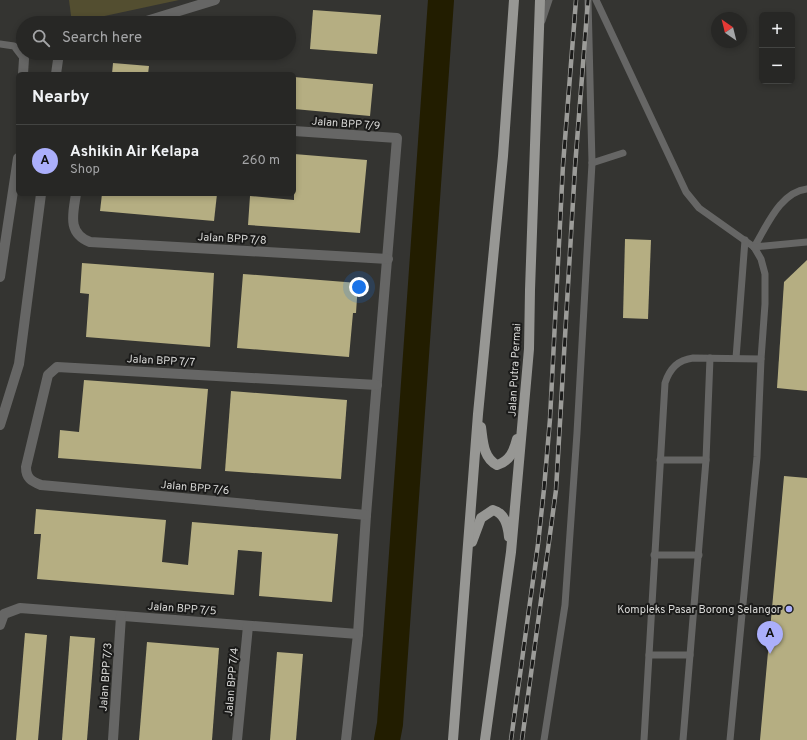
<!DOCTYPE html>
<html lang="en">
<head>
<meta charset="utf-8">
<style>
	:root { --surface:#272725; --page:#333332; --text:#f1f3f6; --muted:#a4a5a7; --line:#434442; --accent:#abaffb }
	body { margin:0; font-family:Overpass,sans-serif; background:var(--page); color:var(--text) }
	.controls { position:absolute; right:12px; top:12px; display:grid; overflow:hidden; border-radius:6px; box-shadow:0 2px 6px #0003 }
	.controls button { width:36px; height:36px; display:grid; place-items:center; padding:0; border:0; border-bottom:1px solid var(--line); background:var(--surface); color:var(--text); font:20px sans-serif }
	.compass { position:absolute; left:711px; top:12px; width:36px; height:36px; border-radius:50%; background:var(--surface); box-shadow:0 2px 6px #0003; rotate:325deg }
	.you { position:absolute; left:359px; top:287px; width:14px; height:14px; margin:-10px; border:3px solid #fff; border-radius:50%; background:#1a73e8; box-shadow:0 0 0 6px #1a73e833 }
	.badge { display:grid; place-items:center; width:26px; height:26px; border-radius:50%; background:var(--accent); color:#111; font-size:13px; font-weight:700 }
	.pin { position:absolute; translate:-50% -33px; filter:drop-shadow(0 1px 2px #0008) }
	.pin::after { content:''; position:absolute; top:21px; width:14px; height:12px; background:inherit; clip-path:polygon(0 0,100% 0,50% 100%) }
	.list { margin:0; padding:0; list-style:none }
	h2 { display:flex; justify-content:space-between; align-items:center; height:52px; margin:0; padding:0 16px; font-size:17px }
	h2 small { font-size:13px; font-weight:400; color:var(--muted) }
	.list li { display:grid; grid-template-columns:26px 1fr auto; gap:12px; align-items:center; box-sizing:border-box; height:72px; padding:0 16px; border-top:1px solid var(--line) }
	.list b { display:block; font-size:15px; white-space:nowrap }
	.list p { margin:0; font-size:13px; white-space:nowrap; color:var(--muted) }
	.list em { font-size:13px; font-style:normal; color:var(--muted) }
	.icon { flex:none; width:22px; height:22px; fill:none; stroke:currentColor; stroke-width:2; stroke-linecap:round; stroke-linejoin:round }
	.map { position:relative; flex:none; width:807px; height:740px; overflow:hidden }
	.search { position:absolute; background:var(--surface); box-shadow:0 2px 6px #0003; left:16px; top:16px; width:280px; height:44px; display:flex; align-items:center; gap:10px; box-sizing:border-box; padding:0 14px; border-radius:22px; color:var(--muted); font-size:15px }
	.panel { position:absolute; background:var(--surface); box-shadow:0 2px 6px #0003; left:16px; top:72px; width:280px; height:124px; border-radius:6px }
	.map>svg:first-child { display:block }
	.green { fill:#534e30 }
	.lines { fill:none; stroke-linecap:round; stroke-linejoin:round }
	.river { stroke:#221d00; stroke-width:26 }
	.building { fill:#b5ae82 }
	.service { stroke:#666665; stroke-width:7 }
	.minor { stroke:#666665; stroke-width:10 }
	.primary { stroke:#979794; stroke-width:10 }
	.rail-casing { stroke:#9c9c99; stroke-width:4.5 }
	.rail { stroke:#1b1b1a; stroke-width:3; stroke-dasharray:9; stroke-linecap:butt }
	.poi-dot { fill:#abaffb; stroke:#1b1b1a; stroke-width:1.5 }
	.labels { text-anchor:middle; stroke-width:4; stroke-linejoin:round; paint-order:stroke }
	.street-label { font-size:11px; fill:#d9d9d7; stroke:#1b1b1a }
	.poi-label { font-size:11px; fill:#d9d9d7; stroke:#1b1b1a; text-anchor:end }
</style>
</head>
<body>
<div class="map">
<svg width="807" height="740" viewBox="0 0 807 740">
	<rect width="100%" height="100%" fill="#343431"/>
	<polygon class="green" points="69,0 179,0 72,23"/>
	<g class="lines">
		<polyline class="river" points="387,740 390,724 441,0"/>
	</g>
	<g class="building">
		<polygon points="313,10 381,15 377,54 310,49"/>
		<polygon points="113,63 149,66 148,74 112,74"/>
		<polygon points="294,77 373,84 370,116 294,109"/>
		<polygon points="294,154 367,160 360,233 248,225 250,196 294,200"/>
		<polygon points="102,194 217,194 214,221 100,211"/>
		<polygon points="625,239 651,240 648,319 623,318"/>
		<polygon points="807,260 807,391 777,388 784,282"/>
		<polygon points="82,263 214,273 210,347 86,337 89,294 80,293"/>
		<polygon points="243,274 358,283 356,313 353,313 349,357 237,348"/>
		<polygon points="84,380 208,389 201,469 58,458 60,430 79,432"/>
		<polygon points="231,391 347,400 341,479 225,471"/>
		<polygon points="784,476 807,478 807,740 760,740"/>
		<polygon points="36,509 166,520 162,562 188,565 192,522 338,534 332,602 259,596 262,552 238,550 234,595 37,579 41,534 34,534"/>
		<polygon points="25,633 47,635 38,740 16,740"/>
		<polygon points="70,636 95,638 87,740 62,740"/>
		<polygon points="147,642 219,648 212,740 139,740"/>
		<polygon points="277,652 303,654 296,740 270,740"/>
	</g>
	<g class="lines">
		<g class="service">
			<polyline points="596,0 686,192 699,208 754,247 761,259 765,274 765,304 761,359 757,457 730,740"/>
			<polyline points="542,21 549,0"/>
			<polyline points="0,44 14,46 24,59"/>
			<polyline points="592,163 623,153"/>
			<path d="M754,247C767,226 780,192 807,189"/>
			<polyline points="754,247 807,242"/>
			<polyline points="736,358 745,240"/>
			<polyline points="660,460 706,460"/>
			<polyline points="654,555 699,555"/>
			<polyline points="649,655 690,655"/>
			<polyline points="544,740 565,605 577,433 592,163 588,0"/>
			<path d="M644,740L665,383C670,368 678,360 693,358L761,359"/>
			<polyline points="683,740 706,460 710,358"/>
		</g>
		<g class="minor">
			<polyline points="140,23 215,0"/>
			<polyline points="23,74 24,59"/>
			<polyline points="56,74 59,53"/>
			<polyline points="294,131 397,138 366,515 358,634 346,740"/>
			<path d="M76,194C73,214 67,233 90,242L388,259"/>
			<polyline points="0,277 18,158"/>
			<polyline points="0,425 19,364 41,194"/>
			<path d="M366,515L41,485C31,481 26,478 26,467L48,375L57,367L377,385"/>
			<polyline points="0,625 4,614 20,608 358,634"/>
			<polyline points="113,740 121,616"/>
			<polyline points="237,740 248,626"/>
		</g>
		<g class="primary">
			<path d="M481,427C483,441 483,458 497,465C510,461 514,451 517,439"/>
			<path d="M472,542L481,518L493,510C505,513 508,526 509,537"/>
			<polyline points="453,740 478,414 503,156 514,0"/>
			<polyline points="485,740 511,552 529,349 530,290 540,0"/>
		</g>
		<defs>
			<g id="rail">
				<polyline points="511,740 538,544 544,489 550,419 563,165 576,0"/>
				<polyline points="522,740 556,490 575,167 588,0"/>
			</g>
		</defs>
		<use href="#rail" class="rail-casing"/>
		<use href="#rail" class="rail"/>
	</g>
	<circle class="poi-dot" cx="789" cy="609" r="4"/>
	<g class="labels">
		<g class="street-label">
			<text transform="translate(346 123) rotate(4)" y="4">Jalan BPP 7/9</text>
			<text transform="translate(232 238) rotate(3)" y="4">Jalan BPP 7/8</text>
			<text transform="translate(161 360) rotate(3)" y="4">Jalan BPP 7/7</text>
			<text transform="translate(514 370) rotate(-87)" y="4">Jalan Putra Permai</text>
			<text transform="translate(195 487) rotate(5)" y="4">Jalan BPP 7/6</text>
			<text transform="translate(182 608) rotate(4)" y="4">Jalan BPP 7/5</text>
			<text transform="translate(105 677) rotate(-86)" y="4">Jalan BPP 7/3</text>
			<text transform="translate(231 682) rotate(-85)" y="4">Jalan BPP 7/4</text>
		</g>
		<g class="poi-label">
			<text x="781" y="613">Kompleks Pasar Borong Selangor</text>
		</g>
	</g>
</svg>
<div class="controls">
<button>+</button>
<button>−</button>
</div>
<svg class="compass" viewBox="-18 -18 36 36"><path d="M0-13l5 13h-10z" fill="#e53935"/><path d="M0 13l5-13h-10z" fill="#a4a5a7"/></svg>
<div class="you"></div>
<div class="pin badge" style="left:770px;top:654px">A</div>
<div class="search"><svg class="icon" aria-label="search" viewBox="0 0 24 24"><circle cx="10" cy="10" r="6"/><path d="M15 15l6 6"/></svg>Search here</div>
<section class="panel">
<h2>Nearby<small></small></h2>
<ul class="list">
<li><span class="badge">A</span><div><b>Ashikin Air Kelapa</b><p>Shop</p></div><em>260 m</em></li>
</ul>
</section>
</div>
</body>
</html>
